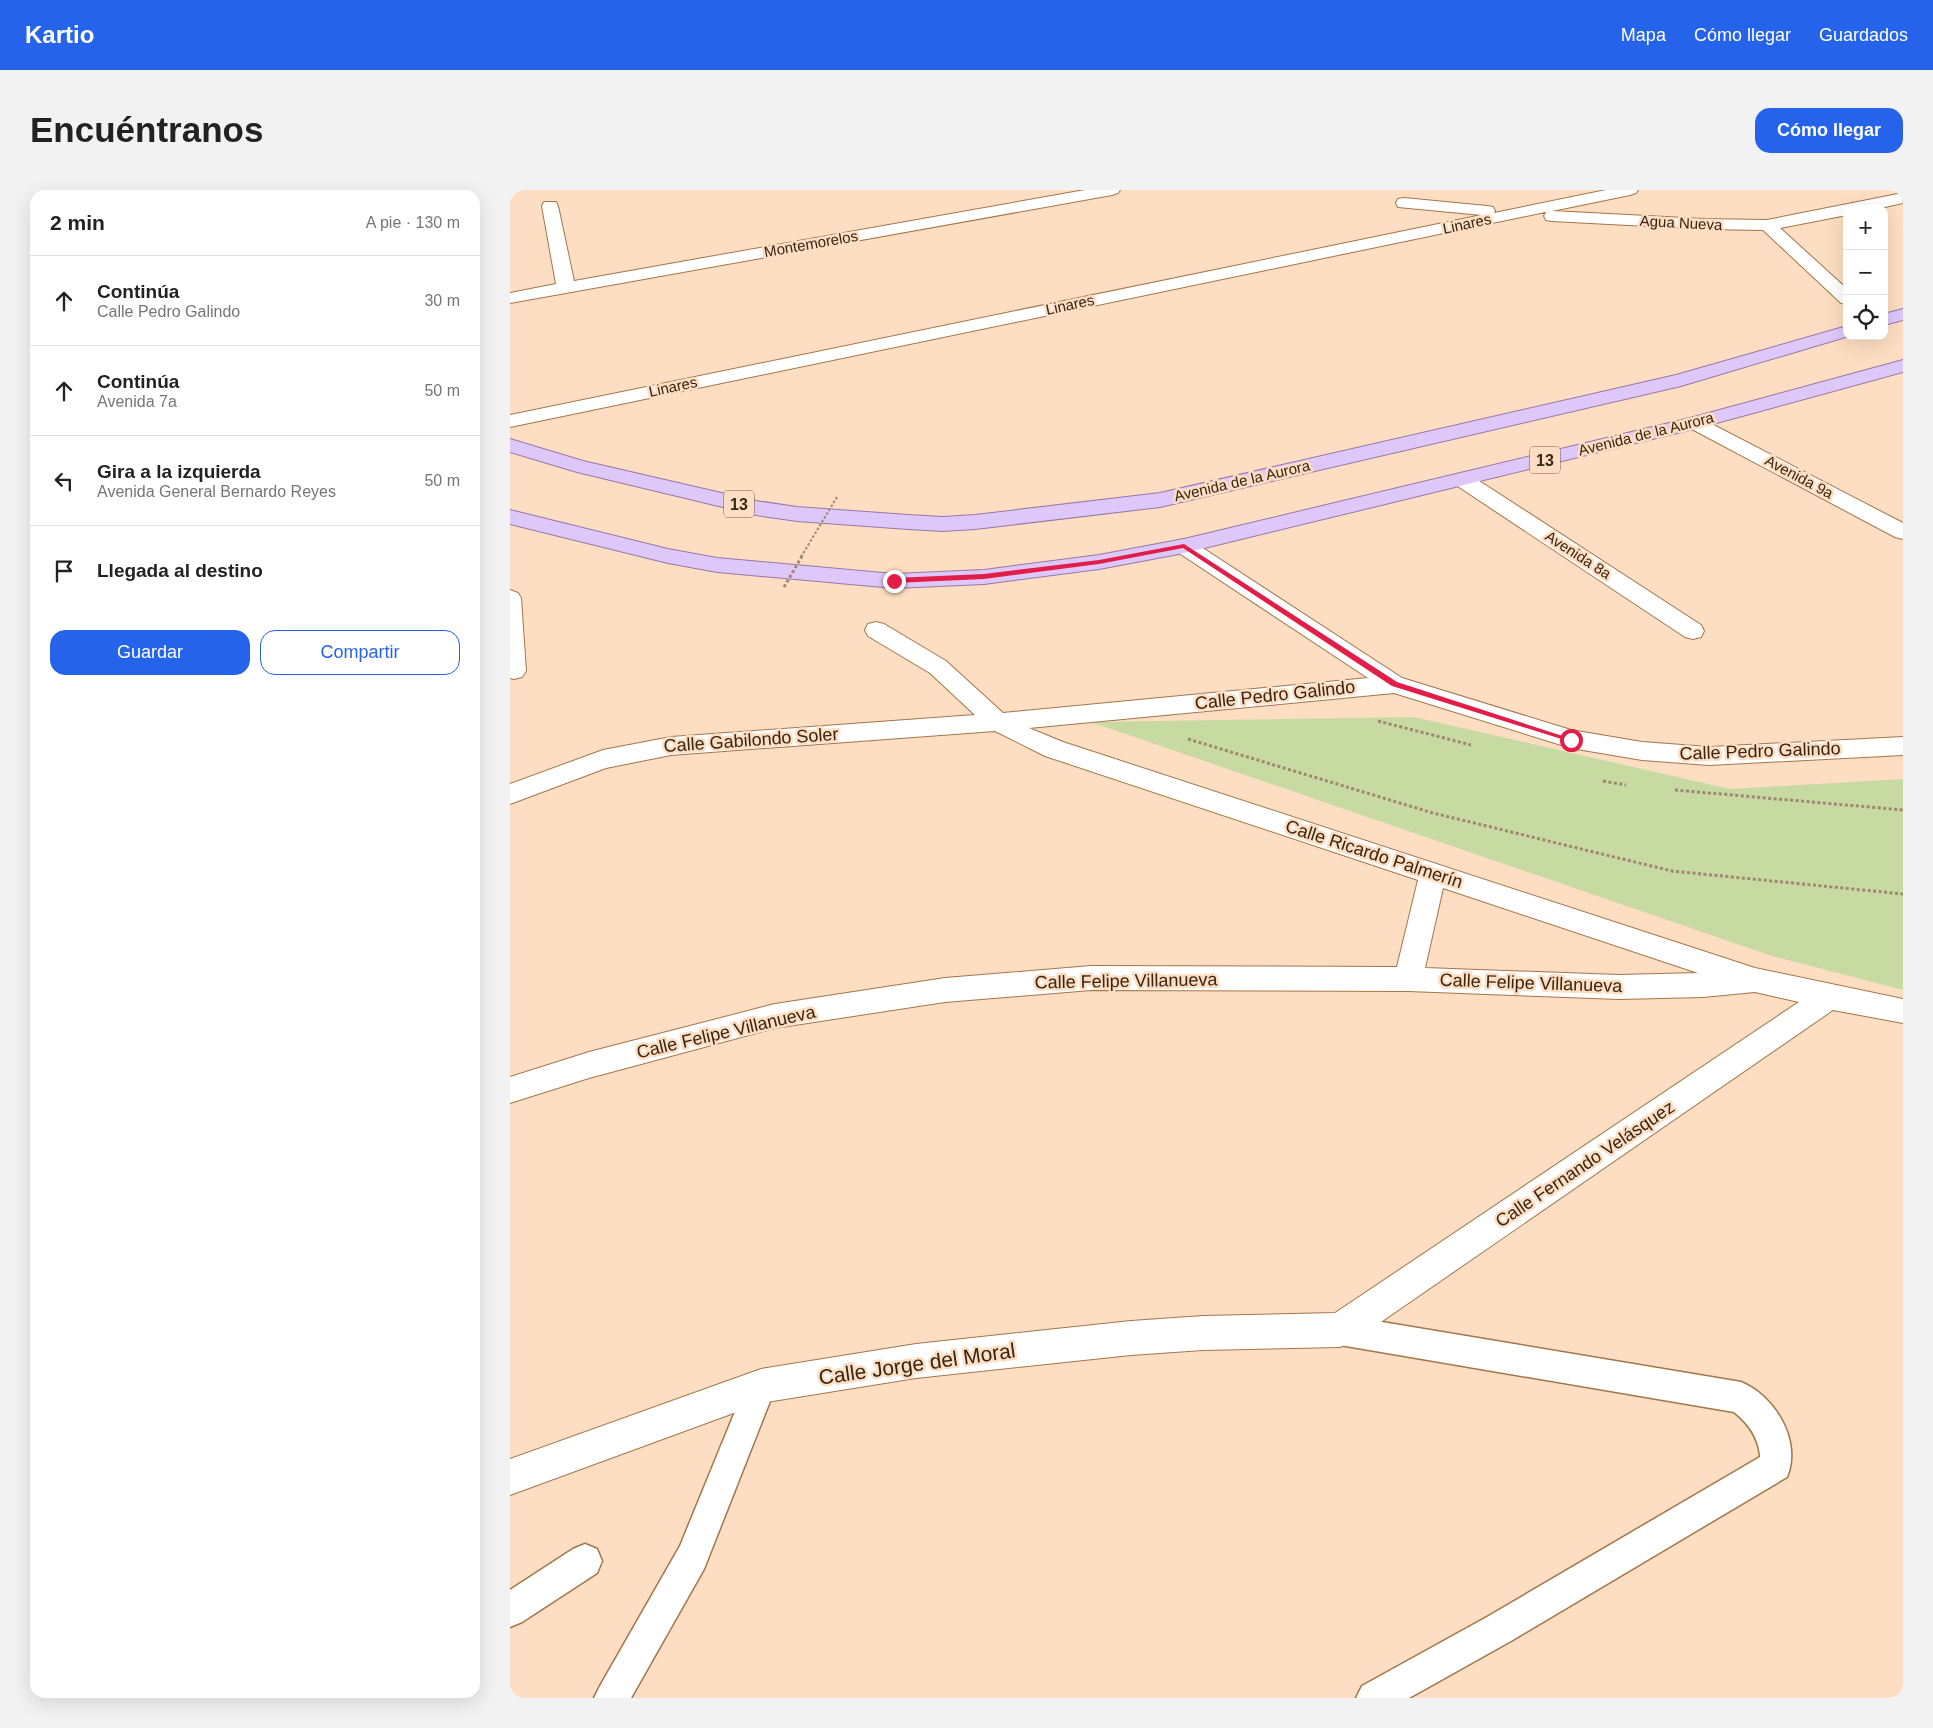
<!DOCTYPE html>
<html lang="es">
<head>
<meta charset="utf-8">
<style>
	:root { --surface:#fff; --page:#f2f2f2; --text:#222; --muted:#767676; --line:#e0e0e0; --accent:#2563eb }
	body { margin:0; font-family:Arial,sans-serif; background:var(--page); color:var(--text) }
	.controls { position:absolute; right:15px; top:15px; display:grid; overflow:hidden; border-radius:10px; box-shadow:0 5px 20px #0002 }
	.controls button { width:45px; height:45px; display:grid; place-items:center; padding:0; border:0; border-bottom:1px solid var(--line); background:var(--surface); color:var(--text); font:25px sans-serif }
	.stop { position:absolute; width:15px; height:15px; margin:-11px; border:4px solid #e11d48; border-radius:50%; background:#fff }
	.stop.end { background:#e11d48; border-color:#fff; box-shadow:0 1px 5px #0008 }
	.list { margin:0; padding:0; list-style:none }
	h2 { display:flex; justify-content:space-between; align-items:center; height:65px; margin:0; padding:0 20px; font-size:21px }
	h2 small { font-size:16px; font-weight:400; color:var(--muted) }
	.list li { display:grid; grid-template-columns:32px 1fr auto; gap:15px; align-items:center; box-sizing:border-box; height:90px; padding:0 20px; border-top:1px solid var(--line) }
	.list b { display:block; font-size:19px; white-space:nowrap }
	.list p { margin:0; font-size:16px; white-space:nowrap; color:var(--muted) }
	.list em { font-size:16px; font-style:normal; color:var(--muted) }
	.actions { display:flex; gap:10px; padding:15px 20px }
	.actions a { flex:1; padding:11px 0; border:1px solid var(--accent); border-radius:15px; text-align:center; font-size:18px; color:var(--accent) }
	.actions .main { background:var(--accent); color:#fff }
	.icon { flex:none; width:28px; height:28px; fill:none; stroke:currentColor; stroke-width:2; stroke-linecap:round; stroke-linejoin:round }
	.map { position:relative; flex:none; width:1393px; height:1508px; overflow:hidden; border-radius:15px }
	header { display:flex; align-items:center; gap:30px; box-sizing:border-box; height:70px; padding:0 25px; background:var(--accent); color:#fff }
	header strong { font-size:24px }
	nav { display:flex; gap:28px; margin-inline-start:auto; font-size:18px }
	.intro { display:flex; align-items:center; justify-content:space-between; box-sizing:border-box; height:120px; padding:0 30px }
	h1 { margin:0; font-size:35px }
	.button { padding:12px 22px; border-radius:15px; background:var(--accent); color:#fff; font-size:18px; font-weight:700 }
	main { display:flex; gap:30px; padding:0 30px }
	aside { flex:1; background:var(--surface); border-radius:15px; box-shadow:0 5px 20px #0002 }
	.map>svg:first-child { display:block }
	.green { fill:#c6daa2 }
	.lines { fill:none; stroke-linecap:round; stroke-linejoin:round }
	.lane-casing { stroke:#a47548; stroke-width:3 }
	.street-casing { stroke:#a47548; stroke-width:2 }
	.primary-casing { stroke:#9677a6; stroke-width:2 }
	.path { stroke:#a0876f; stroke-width:3; stroke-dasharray:3 2.5; stroke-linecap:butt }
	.lane { fill:#fff; fill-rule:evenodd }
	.street { fill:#fff; fill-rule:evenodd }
	.primary { fill:#dec8fa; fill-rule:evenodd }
	.path-bridge-far1 { stroke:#a0876f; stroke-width:2; stroke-dasharray:2.5 2; stroke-linecap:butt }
	.path-bridge { stroke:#a0876f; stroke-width:3; stroke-dasharray:3 2.5; stroke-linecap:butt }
	.route { fill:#e11d48 }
	.labels { text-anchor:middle; stroke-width:5; stroke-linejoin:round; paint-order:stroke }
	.far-street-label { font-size:15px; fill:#382512; stroke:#fddec2 }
	.shield { fill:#fddec2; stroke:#735c47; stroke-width:1 }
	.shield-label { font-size:16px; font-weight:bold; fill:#382512 }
	.street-label { font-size:18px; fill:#382512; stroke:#fddec2 }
	.near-street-label { font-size:21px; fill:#382512; stroke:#fddec2 }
</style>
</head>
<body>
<header>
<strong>Kartio</strong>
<nav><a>Mapa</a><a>Cómo llegar</a><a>Guardados</a></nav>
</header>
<div class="intro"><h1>Encuéntranos</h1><a class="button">Cómo llegar</a></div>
<main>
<aside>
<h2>2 min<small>A pie · 130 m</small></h2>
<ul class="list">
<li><svg class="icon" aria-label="ahead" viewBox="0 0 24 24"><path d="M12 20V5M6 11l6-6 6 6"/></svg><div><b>Continúa</b><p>Calle Pedro Galindo</p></div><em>30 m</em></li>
<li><svg class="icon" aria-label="ahead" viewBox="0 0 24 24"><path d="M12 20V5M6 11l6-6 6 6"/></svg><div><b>Continúa</b><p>Avenida 7a</p></div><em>50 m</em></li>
<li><svg class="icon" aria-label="left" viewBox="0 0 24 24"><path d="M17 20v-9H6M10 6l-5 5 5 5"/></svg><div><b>Gira a la izquierda</b><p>Avenida General Bernardo Reyes</p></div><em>50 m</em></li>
<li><svg class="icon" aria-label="arrive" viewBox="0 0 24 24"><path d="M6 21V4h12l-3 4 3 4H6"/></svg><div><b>Llegada al destino</b></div></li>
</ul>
<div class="actions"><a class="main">Guardar</a><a>Compartir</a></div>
</aside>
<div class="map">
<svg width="1393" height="1508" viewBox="0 0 1393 1508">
	<rect width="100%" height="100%" fill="#fddec2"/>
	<polygon class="green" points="904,527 1220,599 1393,589 1393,800 1262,766 581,532"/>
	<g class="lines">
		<defs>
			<g id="lane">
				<path d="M830,1125L1231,1192C1265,1206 1292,1251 1277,1287L1001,1451L899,1508H846L852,1496L977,1427L1250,1267V1265C1248,1247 1239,1234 1224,1222L830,1155L819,1151L815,1140L819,1129Z"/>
				<polygon points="251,1181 262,1185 266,1196 194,1379 121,1508 84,1508 90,1496 170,1356 240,1185"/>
				<polygon points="75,1354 87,1359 92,1371 87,1383 12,1432 0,1437 0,1400 63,1359"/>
			</g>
			<g id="street">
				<polygon points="575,0 610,0 608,3 602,5 0,113 0,103 46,94 32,16 34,12 46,12 48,16 64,91"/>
				<polygon points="1096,0 1128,0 1126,3 1120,5 1042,21 1194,29 1257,30 1393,3 1393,13 1366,19 1337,19 1337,25 1270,38 1337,99 1337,114 1331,113 1253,40 1194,39 1042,31 1036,30 1034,26 1036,22 1040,21 0,237 0,225 972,25 888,17 886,13 888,9 894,8 977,16 983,17 985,21 984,23"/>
				<polygon points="1185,227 1192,229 1393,333 1393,349 1385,347 1178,237 1175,233 1178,229"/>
				<polygon points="953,284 960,285 1191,435 1194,441 1191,447 1183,449 1175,447 946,295 943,290 946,285"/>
				<path d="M674,349L682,351L892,488L1061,540L1132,552L1199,557L1393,547V565L1199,575L1132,570L1061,558L884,503L519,538L553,552L1245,778L1393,809V833L1323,820L842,1152L830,1157L693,1160L621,1165L406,1188L251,1213L0,1305V1269L251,1179L406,1154L621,1131L693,1126L825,1123L1289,812L1245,802L1193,807L1109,809L898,801L581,800L435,812L265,838L79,888L0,913V887L79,862L265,814L435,788L581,776L887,777L908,690L535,566L485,541L161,565L96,578L0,614V594L93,560L161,547L465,525L420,483L358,446L355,440L358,434L366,432L374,434L436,471L493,523L858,488L666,361L663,356L666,351ZM933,698L1188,783L1109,785L915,778Z"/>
				<polygon points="0,400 8,403 11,408 16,481 12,487 4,489 0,488"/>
			</g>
			<g id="primary">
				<polygon points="1393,119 1393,130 1374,135 1374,124"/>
				<polygon points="1337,136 1337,146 1339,146 1171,196 650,317 465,339 433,341 398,339 287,331 246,325 67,282 0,262 0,249 73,271 246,311 287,317 398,325 433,327 465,325 650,303 1166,185"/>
				<polygon points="1393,170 1393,182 1192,237 674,363 589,379 474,394 384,398 207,382 158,373 0,334 0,320 158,359 207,368 384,384 474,380 589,365 674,349 1180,228"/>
			</g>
		</defs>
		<use href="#lane" class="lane-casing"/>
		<use href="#street" class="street-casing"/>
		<use href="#primary" class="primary-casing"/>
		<g class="path">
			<polyline points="868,531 961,555"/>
			<polyline points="678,549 923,623 1162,681 1393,704"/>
			<polyline points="1093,591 1116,595"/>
			<polyline points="1165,600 1393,620"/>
		</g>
		<use href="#lane" class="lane"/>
		<use href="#street" class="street"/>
		<use href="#primary" class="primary"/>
		<polyline class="path-bridge-far1" points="291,367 327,307"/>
		<polyline class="path-bridge" points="274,397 292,366"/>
	</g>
	<polygon class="route" points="674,354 887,492 1065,550 1061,552 882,496 673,358 589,374 474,389 384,393 381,391 384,388 474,384 589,370"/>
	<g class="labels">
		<g class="far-street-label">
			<text transform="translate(1171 33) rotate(3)" y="5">Agua Nueva</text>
			<text transform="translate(957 34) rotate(-12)" y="5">Linares</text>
			<text transform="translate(301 54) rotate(-10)" y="5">Montemorelos</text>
			<text transform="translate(560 115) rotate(-12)" y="5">Linares</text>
			<text transform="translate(163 197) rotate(-12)" y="5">Linares</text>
			<text transform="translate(1136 244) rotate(-14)" y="5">Avenida de la Aurora</text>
			<text transform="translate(1289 287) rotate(28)" y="5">Avenida 9a</text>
			<text transform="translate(732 291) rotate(-13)" y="5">Avenida de la Aurora</text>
			<text transform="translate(1068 365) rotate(33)" y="5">Avenida 8a</text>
		</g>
		<g class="shield">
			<rect x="1020" y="256.5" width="30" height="27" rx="4"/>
			<rect x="214" y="300.5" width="30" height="27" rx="4"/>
		</g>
		<g class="shield-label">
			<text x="1035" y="276">13</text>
			<text x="229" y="320">13</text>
		</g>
		<g class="street-label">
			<text transform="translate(765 505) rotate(-6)" y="6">Calle Pedro Galindo</text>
			<text transform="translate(241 550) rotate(-4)" y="6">Calle Gabilondo Soler</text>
			<text transform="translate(1250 561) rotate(-2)" y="6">Calle Pedro Galindo</text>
			<text transform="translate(864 664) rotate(18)" y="6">Calle Ricardo Palmerín</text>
			<text transform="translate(616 791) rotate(-1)" y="6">Calle Felipe Villanueva</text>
			<text transform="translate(1021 793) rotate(2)" y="6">Calle Felipe Villanueva</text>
			<text transform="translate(216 842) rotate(-13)" y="6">Calle Felipe Villanueva</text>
			<text transform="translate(1075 974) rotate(-34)" y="6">Calle Fernando Velásquez</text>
		</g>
		<g class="near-street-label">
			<text transform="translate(407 1174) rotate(-8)" y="7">Calle Jorge del Moral</text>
		</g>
	</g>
</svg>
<div class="controls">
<button>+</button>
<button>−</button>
<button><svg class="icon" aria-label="locate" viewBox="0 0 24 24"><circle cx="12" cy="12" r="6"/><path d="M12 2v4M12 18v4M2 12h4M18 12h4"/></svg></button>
</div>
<div class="stop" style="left:1061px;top:550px"></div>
<div class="stop end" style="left:384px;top:391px"></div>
</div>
</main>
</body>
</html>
